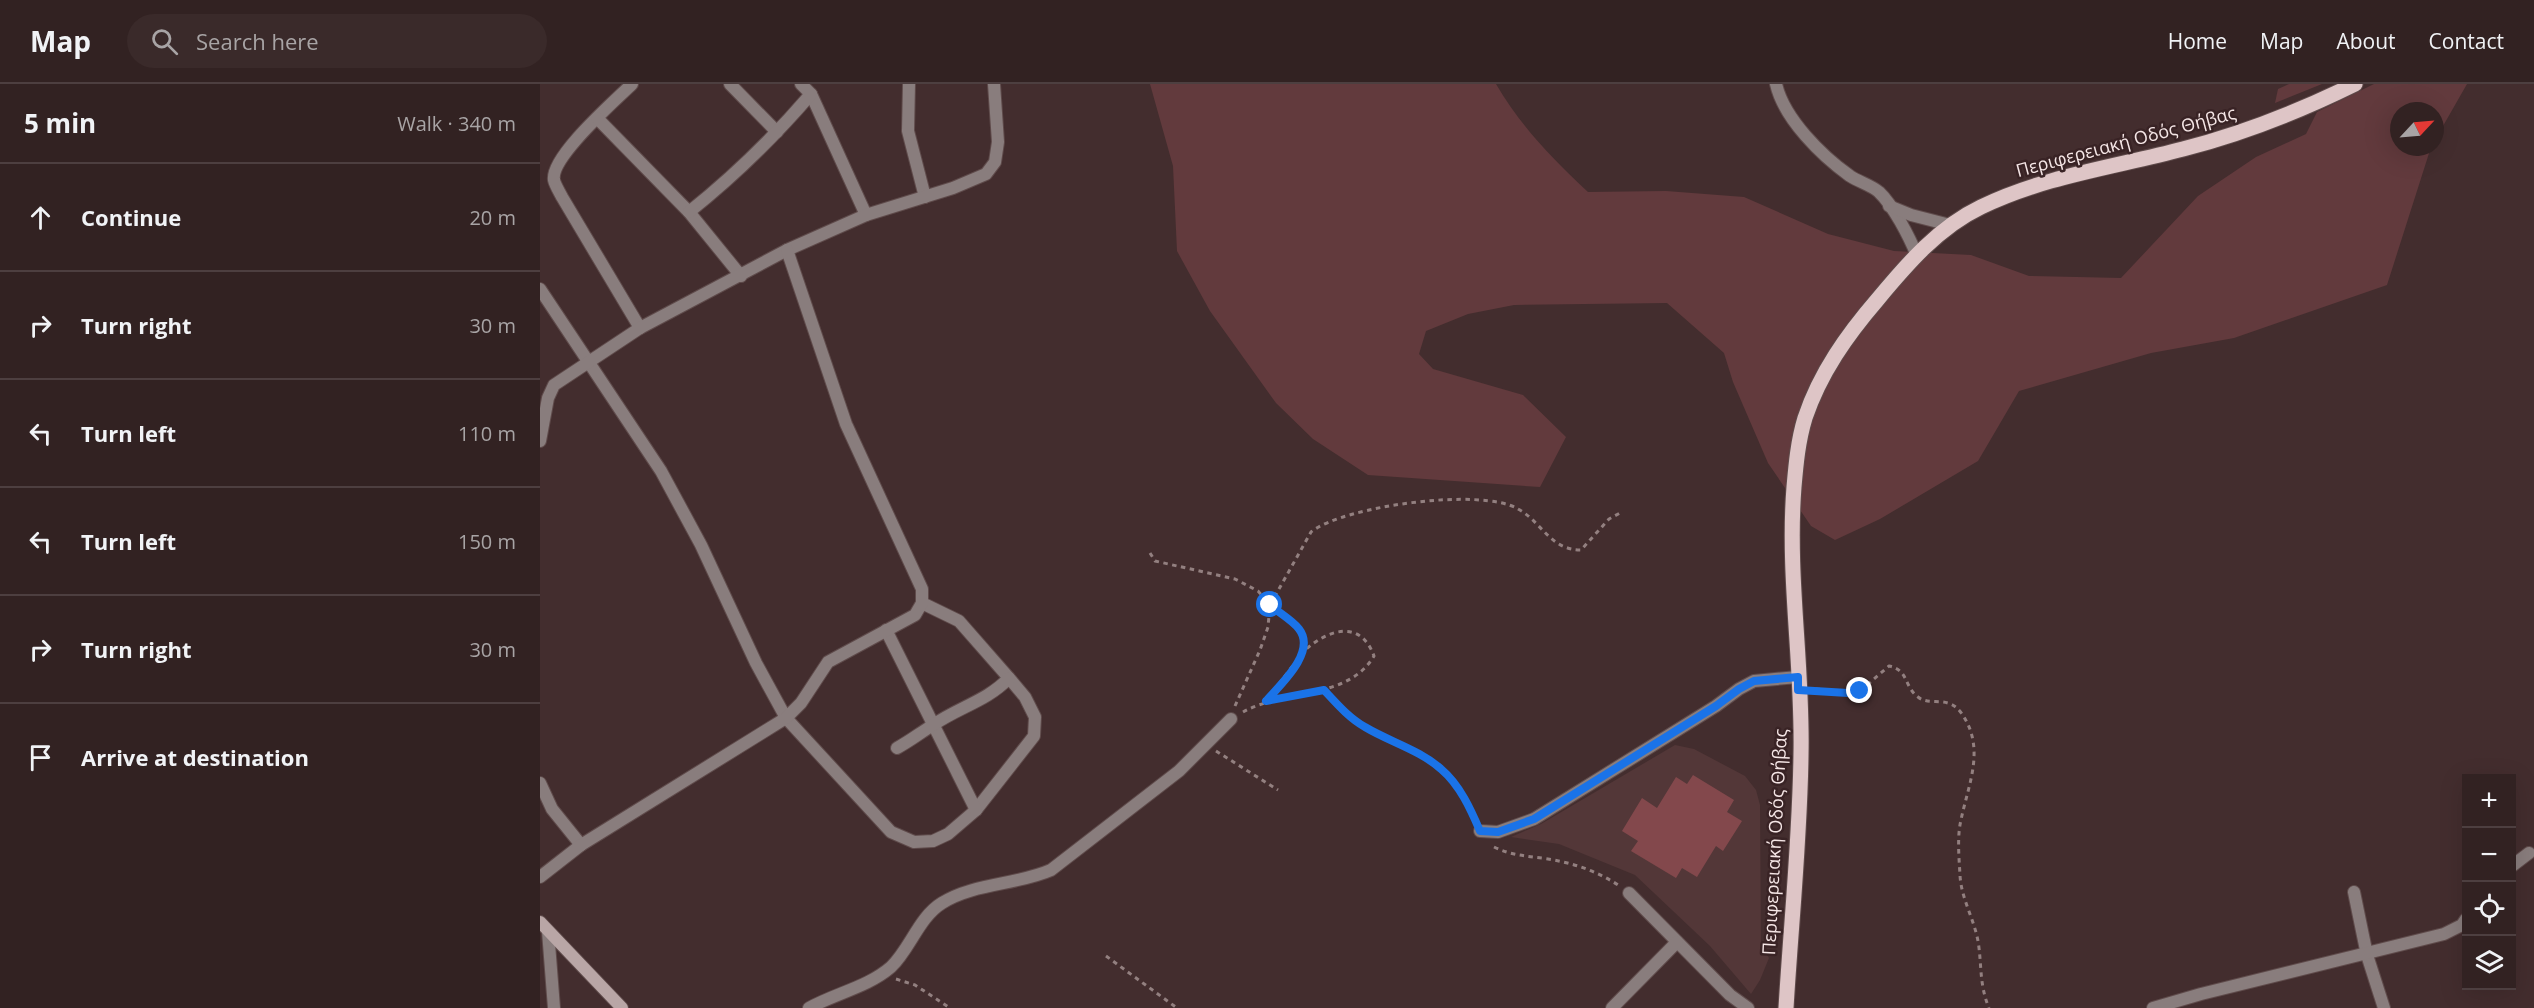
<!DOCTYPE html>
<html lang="en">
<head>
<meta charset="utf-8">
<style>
	:root { --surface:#322222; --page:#3a2a2a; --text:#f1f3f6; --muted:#a8a4a5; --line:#4d3f40 }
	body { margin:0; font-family:"Open Sans",sans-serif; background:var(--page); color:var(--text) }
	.controls { position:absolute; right:18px; bottom:18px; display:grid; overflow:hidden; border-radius:0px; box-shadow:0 6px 24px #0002 }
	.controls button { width:54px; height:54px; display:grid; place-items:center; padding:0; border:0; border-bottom:2px solid var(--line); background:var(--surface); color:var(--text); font:30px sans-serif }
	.compass { position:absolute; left:1850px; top:18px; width:54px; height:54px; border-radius:50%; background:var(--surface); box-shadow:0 6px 24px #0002; rotate:64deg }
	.stop { position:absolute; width:18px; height:18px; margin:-14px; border:4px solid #1a73e8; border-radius:50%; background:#fff }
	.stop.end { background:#1a73e8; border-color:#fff; box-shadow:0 2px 6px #0008 }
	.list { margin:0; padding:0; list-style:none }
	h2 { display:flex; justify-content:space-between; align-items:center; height:78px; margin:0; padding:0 24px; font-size:26px }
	h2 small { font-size:20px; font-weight:400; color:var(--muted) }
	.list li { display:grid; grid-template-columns:39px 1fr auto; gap:18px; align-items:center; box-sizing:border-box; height:108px; padding:0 24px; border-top:2px solid var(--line) }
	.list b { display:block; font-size:22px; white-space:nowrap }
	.list em { font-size:20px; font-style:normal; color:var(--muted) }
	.icon { flex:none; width:33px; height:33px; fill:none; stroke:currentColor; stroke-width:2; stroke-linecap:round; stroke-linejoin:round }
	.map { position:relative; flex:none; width:1994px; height:924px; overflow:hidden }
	header { display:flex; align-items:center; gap:36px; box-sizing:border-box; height:84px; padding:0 30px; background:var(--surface); border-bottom:2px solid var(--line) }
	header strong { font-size:28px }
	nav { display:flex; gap:33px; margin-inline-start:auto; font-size:21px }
	.search { width:420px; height:54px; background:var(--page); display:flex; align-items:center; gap:15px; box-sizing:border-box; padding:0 21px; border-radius:33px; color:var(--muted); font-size:22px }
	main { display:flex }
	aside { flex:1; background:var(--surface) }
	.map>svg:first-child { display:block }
	.built { fill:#533738 }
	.green { fill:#623a3d }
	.building { fill:#83484c }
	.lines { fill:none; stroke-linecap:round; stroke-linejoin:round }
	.street-casing { stroke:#5f4b4b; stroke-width:14 }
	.secondary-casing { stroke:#5f4b4b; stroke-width:14 }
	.primary-casing { stroke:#5f4b4b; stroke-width:17 }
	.path { stroke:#938080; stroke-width:3; stroke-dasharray:4.5 4.5; stroke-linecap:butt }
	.street { stroke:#897d7d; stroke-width:12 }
	.secondary { stroke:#b9a6a6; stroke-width:12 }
	.primary { stroke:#dec5c6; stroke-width:15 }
	.route { stroke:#1a73e8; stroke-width:8 }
	.labels { text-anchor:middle; stroke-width:5; stroke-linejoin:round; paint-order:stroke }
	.street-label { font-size:18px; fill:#f5e6e6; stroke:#392325 }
</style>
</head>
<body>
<header>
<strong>Map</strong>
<div class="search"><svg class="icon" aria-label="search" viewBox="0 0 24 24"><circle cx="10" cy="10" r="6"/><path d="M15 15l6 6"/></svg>Search here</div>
<nav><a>Home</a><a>Map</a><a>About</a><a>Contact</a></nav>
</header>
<main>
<aside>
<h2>5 min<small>Walk · 340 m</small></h2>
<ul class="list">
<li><svg class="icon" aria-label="ahead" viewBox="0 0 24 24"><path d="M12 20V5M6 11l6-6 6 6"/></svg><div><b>Continue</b></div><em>20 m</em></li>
<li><svg class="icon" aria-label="right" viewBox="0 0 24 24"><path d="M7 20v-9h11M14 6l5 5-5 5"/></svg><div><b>Turn right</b></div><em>30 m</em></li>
<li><svg class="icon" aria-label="left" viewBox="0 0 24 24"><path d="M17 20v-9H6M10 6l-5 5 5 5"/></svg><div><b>Turn left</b></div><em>110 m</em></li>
<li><svg class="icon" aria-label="left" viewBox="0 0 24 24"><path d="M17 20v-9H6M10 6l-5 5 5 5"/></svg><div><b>Turn left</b></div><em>150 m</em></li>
<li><svg class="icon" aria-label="right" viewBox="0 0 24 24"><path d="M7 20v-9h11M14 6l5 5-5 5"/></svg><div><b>Turn right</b></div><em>30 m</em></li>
<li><svg class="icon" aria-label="arrive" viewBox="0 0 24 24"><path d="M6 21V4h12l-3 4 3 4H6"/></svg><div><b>Arrive at destination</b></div></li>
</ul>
</aside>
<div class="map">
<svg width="1994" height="924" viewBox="0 0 1994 924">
	<rect width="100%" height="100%" fill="#432d2e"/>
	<polygon class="built" points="1135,661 1154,665 1205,692 1216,706 1220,721 1221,862 1229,874 1220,896 1211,910 1170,862 1095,791 1019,760 971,753 1001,740"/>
	<g class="green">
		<path d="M610,0H956C982,44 1012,74 1048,108L1126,107L1204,113L1288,150L1354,167L1431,171L1489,192L1581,194L1658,112L1716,73L1766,50L1777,28L1834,0H1927L1895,56V27H1859V63H1891L1847,201L1694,254L1611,269L1479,307L1438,377L1340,435L1295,456L1271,442L1228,379L1193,298L1184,269L1127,219L974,221L928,230L886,247L879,270L893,285L983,311L1026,353L1000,403L828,391L773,355L736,319L670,227L637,167L633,82Z"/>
		<polygon points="1749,0 1782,0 1735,19 1738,5"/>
	</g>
	<polygon class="building" points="1153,691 1194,716 1187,728 1202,737 1183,767 1176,762 1157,793 1142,784 1136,794 1091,767 1098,757 1082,747 1102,714 1117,724 1136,693 1147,700"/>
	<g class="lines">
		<defs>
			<g id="street">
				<path d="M92,0C76,16 10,73 14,96C15,101 19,107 22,113L100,244"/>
				<polyline points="190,0 237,48"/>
				<polyline points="369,0 368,47 385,113"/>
				<path d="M1236,0C1244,35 1282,72 1310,92C1319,98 1331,101 1339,108C1353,121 1370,154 1377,172"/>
				<polyline points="271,10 326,131"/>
				<polyline points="57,34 149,128 201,192"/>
				<polyline points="1349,122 1371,131 1410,141"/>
				<path d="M149,128C193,93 234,53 271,10L261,0"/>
				<polyline points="0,205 121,387 161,461 216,579 246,634 351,748 374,758 393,757 408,750 436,726 494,652 495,633 485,613 469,594 419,537 382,519"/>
				<polyline points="0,357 8,314 14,301 100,244 247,166 326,131 413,104 446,90 455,78 458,58 454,0"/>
				<polyline points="346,546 436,726"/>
				<path d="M357,664C370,657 380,649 393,641C419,623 447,617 469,594"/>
				<polyline points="0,699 12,725 41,761"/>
				<polyline points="940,747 958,748 994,735 1176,622 1199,605 1214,597 1258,593"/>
				<polyline points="1972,782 1989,769"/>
				<polyline points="0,793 41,761 246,634 261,619 288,578 375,531 382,519 382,505 306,340 247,166"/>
				<polyline points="1814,808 1827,871 1844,924"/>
				<polyline points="1089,809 1190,911 1208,924"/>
				<polyline points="8,847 14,924"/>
				<path d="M269,924C296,909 328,903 351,883C370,865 379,833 402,819C434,799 477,801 511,786L639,687L691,635"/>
				<polyline points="1072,924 1137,858"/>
				<polyline points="1613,924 1661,910 1904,850 1922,841 1926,835"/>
			</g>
			<polyline id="secondary" points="0,838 82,924"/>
			<path id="primary" d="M1246,924C1251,840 1260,755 1261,670C1263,581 1247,492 1254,403C1256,380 1258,357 1265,334C1280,289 1307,251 1338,215C1367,180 1399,143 1441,123C1505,92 1575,83 1643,65C1702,50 1760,27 1815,0"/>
		</defs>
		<use href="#street" class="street-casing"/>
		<use href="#secondary" class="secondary-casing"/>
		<use href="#primary" class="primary-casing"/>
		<g class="path">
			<polyline points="610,469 615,477 695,495 718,507 730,521 758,543 764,552 764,567 726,617"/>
			<path d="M1276,605L1308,609L1320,607L1349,582C1369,586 1364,603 1378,613C1390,623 1409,610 1422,630C1446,665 1428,701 1421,736C1417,752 1419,774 1420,791C1421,814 1434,835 1438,857C1442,881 1439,900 1449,924"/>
			<path d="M785,606C797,620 809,634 825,643C850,657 881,666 902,686C916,699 927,718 935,736"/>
			<path d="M695,622L720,566L728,543L730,521L771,448C803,422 942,403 978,425C1002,438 1010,466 1041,466L1069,435L1080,429"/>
			<path d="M703,628C744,605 808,616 834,572C820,534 787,546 764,567"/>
			<polyline points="676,667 738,706"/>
			<path d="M954,763C972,772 989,772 1008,775C1033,779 1057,787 1078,801"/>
			<polyline points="566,872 637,924"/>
			<polyline points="356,895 375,901 410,924"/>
		</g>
		<use href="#street" class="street"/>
		<use href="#secondary" class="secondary"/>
		<use href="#primary" class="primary"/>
	</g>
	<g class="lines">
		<path class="route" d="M730,521C739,529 752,536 759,545C777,568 740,601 726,617L784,606C797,620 809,634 825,643C850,658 880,666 901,685C920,701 931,726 940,747L958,748L994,735L1176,622L1199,605L1214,597L1258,593V606L1308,609L1320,607"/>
	</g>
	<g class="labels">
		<g class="street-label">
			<text transform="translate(1586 58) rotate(-15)" y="6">Περιφερειακή Οδός Θήβας</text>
			<text transform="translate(1235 758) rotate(-87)" y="6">Περιφερειακή Οδός Θήβας</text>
		</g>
	</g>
</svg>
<div class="controls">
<button>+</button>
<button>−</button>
<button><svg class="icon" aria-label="locate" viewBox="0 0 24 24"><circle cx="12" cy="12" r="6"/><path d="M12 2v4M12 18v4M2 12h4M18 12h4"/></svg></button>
<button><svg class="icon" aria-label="layers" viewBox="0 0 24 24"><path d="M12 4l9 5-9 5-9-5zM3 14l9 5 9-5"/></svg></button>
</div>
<svg class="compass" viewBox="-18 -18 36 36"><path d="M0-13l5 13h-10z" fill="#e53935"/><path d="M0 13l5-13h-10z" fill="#a8a4a5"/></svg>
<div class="stop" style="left:730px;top:521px"></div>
<div class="stop end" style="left:1320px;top:607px"></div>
</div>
</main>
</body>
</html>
